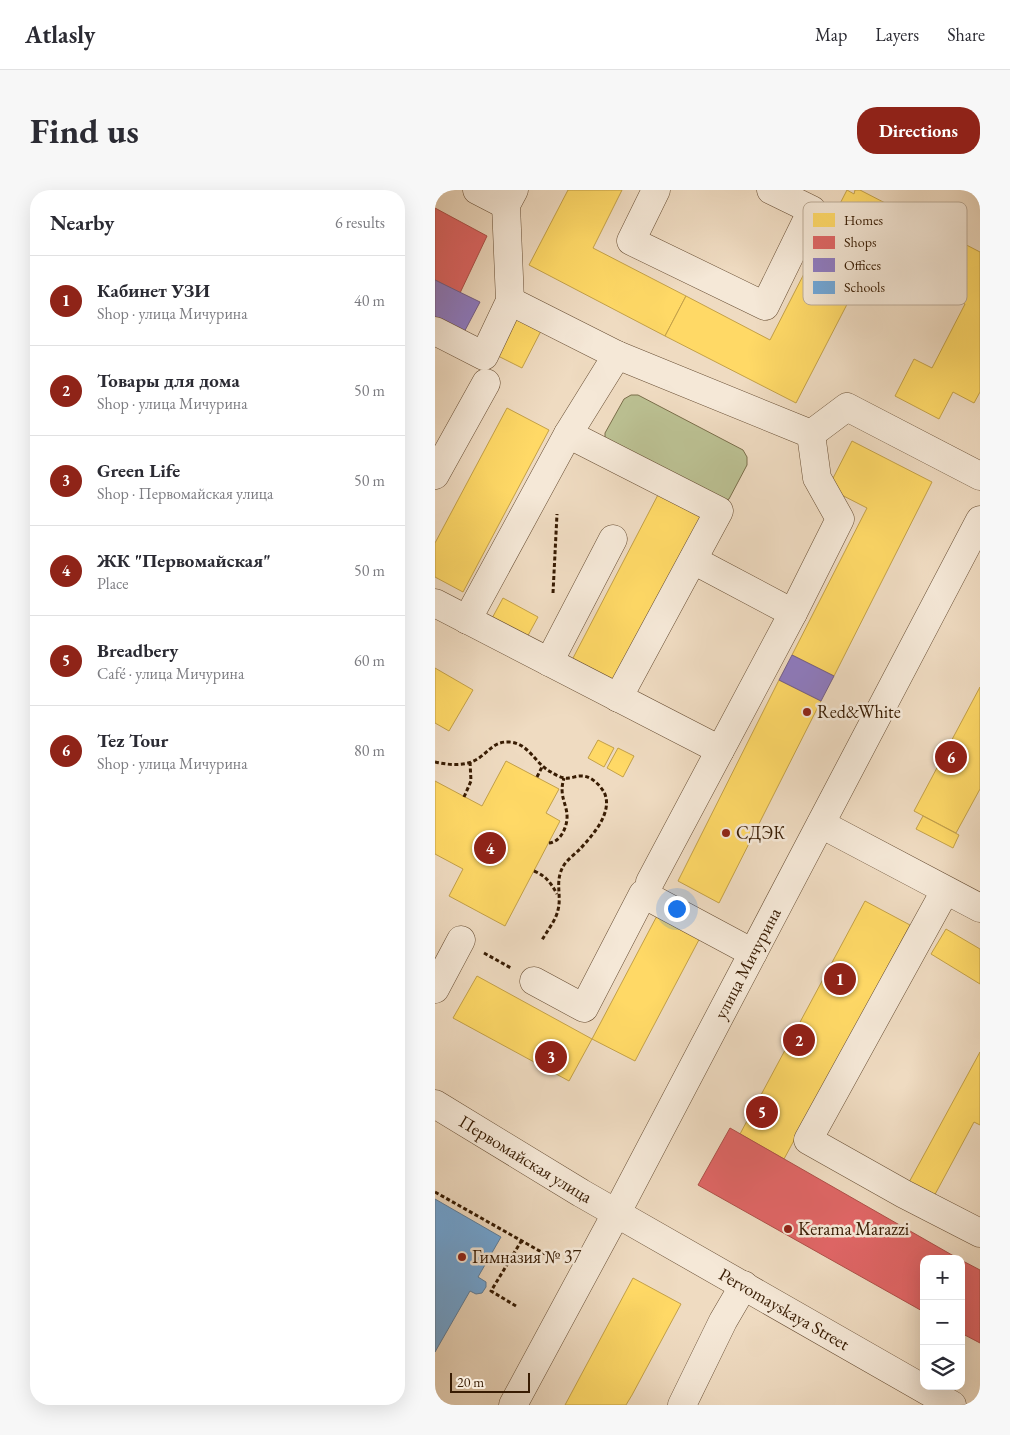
<!DOCTYPE html>
<html lang="en">
<head>
<meta charset="utf-8">
<style>
	:root { --surface:#fff; --page:#f7f7f7; --text:#2b2b33; --muted:#7c7c81; --line:#e1e1e2; --accent:#8f2418 }
	body { margin:0; font-family:"EB Garamond",serif; background:var(--page); color:var(--text) }
	.controls { position:absolute; right:15px; bottom:15px; display:grid; overflow:hidden; border-radius:10px; box-shadow:0 5px 20px #0002 }
	.controls button { width:45px; height:45px; display:grid; place-items:center; padding:0; border:0; border-bottom:1px solid var(--line); background:var(--surface); color:var(--text); font:25px sans-serif }
	.scale { position:absolute; left:15px; bottom:12px; width:80px; box-sizing:border-box; padding-left:5px; border:2px solid #381c03; border-top:0; font-size:14px; line-height:18px; white-space:nowrap; color:#381c03; -webkit-text-stroke:4px #f5e8d7; paint-order:stroke }
	.you { position:absolute; left:241px; top:718px; width:18px; height:18px; margin:-12px; border:4px solid #fff; border-radius:50%; background:#1a73e8; box-shadow:0 0 0 8px #1a73e833 }
	.badge { display:grid; place-items:center; width:32px; height:32px; border-radius:50%; background:var(--accent); color:#fff; font-size:16px; font-weight:700 }
	.pin { position:absolute; translate:-50% -50%; border:2px solid #fff; box-shadow:0 1px 5px #0006 }
	.list { margin:0; padding:0; list-style:none }
	h2 { display:flex; justify-content:space-between; align-items:center; height:65px; margin:0; padding:0 20px; font-size:21px }
	h2 small { font-size:16px; font-weight:400; color:var(--muted) }
	.list li { display:grid; grid-template-columns:32px 1fr auto; gap:15px; align-items:center; box-sizing:border-box; height:90px; padding:0 20px; border-top:1px solid var(--line) }
	.list b { display:block; font-size:19px; white-space:nowrap }
	.list p { margin:0; font-size:16px; white-space:nowrap; color:var(--muted) }
	.list em { font-size:16px; font-style:normal; color:var(--muted) }
	.icon { flex:none; width:28px; height:28px; fill:none; stroke:currentColor; stroke-width:2; stroke-linecap:round; stroke-linejoin:round }
	.map { position:relative; flex:none; width:545px; height:1215px; overflow:hidden; border-radius:20px }
	header { display:flex; align-items:center; gap:30px; box-sizing:border-box; height:70px; padding:0 25px; background:var(--surface); border-bottom:1px solid var(--line) }
	header strong { font-size:24px }
	nav { display:flex; gap:28px; margin-inline-start:auto; font-size:18px }
	.intro { display:flex; align-items:center; justify-content:space-between; box-sizing:border-box; height:120px; padding:0 30px }
	h1 { margin:0; font-size:35px }
	.button { padding:12px 22px; border-radius:20px; background:var(--accent); color:#fff; font-size:18px; font-weight:700 }
	main { display:flex; gap:30px; padding:0 30px }
	aside { flex:1; background:var(--surface); border-radius:20px; box-shadow:0 5px 20px #0002 }
	.map>svg:first-child { display:block }
	.green { fill:#bbc092; stroke:#7a6e4a }
	.homes { fill:#ffd966; stroke:#c3a048 }
	.shops { fill:#e06666; stroke:#ae5048 }
	.offices { fill:#8e7cc3; stroke:#745f89 }
	.schools { fill:#6fa8dc; stroke:#5e7e9b }
	.lines { fill:none; stroke-linecap:round; stroke-linejoin:round }
	.minor-casing { stroke:#664c32; stroke-width:29 }
	.path { stroke:#381c03; stroke-width:3; stroke-dasharray:4 2.5; stroke-linecap:butt }
	.minor { stroke:#f5e8d7; stroke-width:28 }
	.poi-dot { fill:#8f2418; stroke:#f5e8d7; stroke-width:2 }
	.labels { text-anchor:middle; stroke-width:5; stroke-linejoin:round; paint-order:stroke }
	.poi-label { font-size:18px; fill:#381c03; stroke:#f5e8d7; text-anchor:start }
	.street-label { font-size:18px; fill:#381c03; stroke:#f5e8d7 }
	.key { fill:#f5e8d7; stroke:#bcab97; stroke-width:1 }
	.key-label { font-size:14px; fill:#381c03 }
</style>
</head>
<body>
<header>
<strong>Atlasly</strong>
<nav><a>Map</a><a>Layers</a><a>Share</a></nav>
</header>
<div class="intro"><h1>Find us</h1><a class="button">Directions</a></div>
<main>
<aside>
<h2>Nearby<small>6 results</small></h2>
<ul class="list">
<li><span class="badge">1</span><div><b>Кабинет УЗИ</b><p>Shop · улица Мичурина</p></div><em>40 m</em></li>
<li><span class="badge">2</span><div><b>Товары для дома</b><p>Shop · улица Мичурина</p></div><em>50 m</em></li>
<li><span class="badge">3</span><div><b>Green Life</b><p>Shop · Первомайская улица</p></div><em>50 m</em></li>
<li><span class="badge">4</span><div><b>ЖК &quot;Первомайская&quot;</b><p>Place</p></div><em>50 m</em></li>
<li><span class="badge">5</span><div><b>Breadbery</b><p>Café · улица Мичурина</p></div><em>60 m</em></li>
<li><span class="badge">6</span><div><b>Tez Tour</b><p>Shop · улица Мичурина</p></div><em>80 m</em></li>
</ul>
</aside>
<div class="map">
<svg width="545" height="1215" viewBox="0 0 545 1215">
	<rect width="100%" height="100%" fill="#efdbc1"/>
	<filter id="stains"><feTurbulence type="fractalNoise" baseFrequency=".004" numOctaves="4"/><feColorMatrix values="0 0 0 0 .2 0 0 0 0 .09 0 0 0 0 .02 0 0 0 .5 -.17"/></filter>
	<radialGradient id="worn" r=".72"><stop offset=".6" stop-color="#630" stop-opacity="0"/><stop offset="1" stop-color="#630" stop-opacity=".3"/></radialGradient>
	<polygon class="green" points="196,205 203,205 308,260 312,267 312,275 294,309 287,313 170,250 170,243 189,209"/>
	<g class="homes">
		<polygon points="133,0 187,0 158,58 251,106 230,146 94,75"/>
		<polygon points="412,0 419,4 420,0 425,0 545,62 545,202 539,213 518,202 504,229 460,206 479,169 497,178 530,114 437,66 361,213 230,146 251,106 335,150"/>
		<polygon points="80,123 108,137 87,178 59,164"/>
		<polygon points="72,218 114,240 28,402 0,387 0,353"/>
		<polygon points="417,251 497,292 399,486 357,465 432,318 393,298"/>
		<polygon points="225,301 268,323 179,493 137,470"/>
		<polygon points="68,408 103,427 90,451 55,432"/>
		<polygon points="0,478 38,500 14,541 0,533"/>
		<polygon points="344,490 386,511 284,713 243,691"/>
		<polygon points="545,497 545,599 521,643 479,621"/>
		<polygon points="163,550 179,558 169,577 153,568"/>
		<polygon points="183,558 199,566 188,587 172,578"/>
		<polygon points="71,571 124,599 111,623 125,631 70,736 14,706 28,679 0,664 0,591 47,616"/>
		<polygon points="488,626 524,645 518,658 481,639"/>
		<polygon points="430,711 475,735 349,969 305,944"/>
		<polygon points="224,722 267,744 200,871 157,849"/>
		<polygon points="511,739 545,759 545,794 496,764"/>
		<polygon points="42,786 157,849 134,891 18,828"/>
		<polygon points="545,862 545,935 539,932 497,1010 472,996"/>
		<polygon points="198,1088 246,1114 197,1205 191,1215 130,1215"/>
	</g>
	<g class="shops">
		<polygon points="0,18 52,46 25,103 0,90"/>
		<polygon points="295,938 524,1069 489,1069 489,1122 263,995"/>
		<polygon points="526,1070 545,1080 545,1153 526,1143"/>
	</g>
	<g class="offices">
		<polygon points="0,90 45,112 26,148 0,135"/>
		<polygon points="357,465 399,486 386,511 344,490"/>
	</g>
	<polygon class="schools" points="0,1009 66,1047 43,1087 51,1092 51,1097 47,1103 41,1104 35,1101 0,1162"/>
	<g class="lines">
		<defs>
			<g id="minor">
				<polyline points="42,0 71,15"/>
				<polyline points="221,0 196,51 330,116 377,20 336,0"/>
				<polyline points="75,111 182,165 376,244 412,217 545,286"/>
				<polyline points="0,141 49,166 75,111 71,15 79,0"/>
				<polyline points="133,244 284,321 183,508"/>
				<polyline points="0,285 51,193"/>
				<polyline points="258,370 358,423"/>
				<polyline points="0,413 285,560"/>
				<polyline points="32,430 133,244 182,165"/>
				<polyline points="114,472 178,349"/>
				<polyline points="386,634 545,718"/>
				<polyline points="215,692 358,423 405,329 382,288 376,244"/>
				<polyline points="510,701 373,950 469,1004 545,1043"/>
				<polyline points="99,791 149,818 208,704 318,763"/>
				<polyline points="0,799 26,750"/>
				<path id="s1" d="M0,914L146,1003L517,1215"/>
				<path id="s2" d="M78,1215L182,1022L545,330"/>
				<polyline points="247,1215 288,1131 309,1095"/>
			</g>
		</defs>
		<use href="#minor" class="minor-casing"/>
		<g class="path">
			<polyline points="118,403 122,324"/>
			<path d="M0,572C14,575 31,577 44,568C54,561 60,551 74,552C94,553 100,574 116,582C121,585 127,589 134,588C137,588 141,586 145,586C155,585 164,594 169,602C179,622 157,646 145,659C140,664 133,669 129,675C119,691 127,705 123,720C121,730 112,741 107,750"/>
			<polyline points="102,587 107,577"/>
			<polyline points="29,607 36,591 35,572"/>
			<path d="M114,653C125,652 131,639 132,629C133,614 123,607 129,588"/>
			<path d="M99,681C111,686 116,693 122,704"/>
			<polyline points="49,763 76,778"/>
			<polyline points="0,1002 110,1064"/>
			<polyline points="81,1116 56,1101 87,1050"/>
		</g>
		<use href="#minor" class="minor"/>
	</g>
	<g class="poi-dot">
		<circle cx="372" cy="522" r="5"/>
		<circle cx="291" cy="643" r="5"/>
		<circle cx="353" cy="1039" r="5"/>
		<circle cx="27" cy="1067" r="5"/>
	</g>
	<g class="labels">
		<g class="poi-label">
			<text x="382" y="528">Red&amp;White</text>
			<text x="301" y="649">СДЭК</text>
			<text x="363" y="1045">Kerama Marazzi</text>
			<text x="37" y="1073">Гимназия № 37</text>
		</g>
		<g class="street-label">
			<text dy="6" stroke="none"><textPath href="#s2" startOffset="500">улица Мичурина</textPath></text>
			<text dy="6" stroke="none"><textPath href="#s1" startOffset="106">Первомайская улица</textPath></text>
			<text dy="6" stroke="none"><textPath href="#s1" startOffset="405">Pervomayskaya Street</textPath></text>
		</g>
	</g>
	<rect x="368" y="12" width="164" height="103" rx="8" class="key"/>
	<rect x="378" y="23" width="22" height="14" fill="#ffd966"/>
	<rect x="378" y="46" width="22" height="13" fill="#e06666"/>
	<rect x="378" y="68" width="22" height="14" fill="#8e7cc3"/>
	<rect x="378" y="91" width="22" height="13" fill="#6fa8dc"/>
	<g class="key-label">
		<text x="409" y="35">Homes</text>
		<text x="409" y="57">Shops</text>
		<text x="409" y="80">Offices</text>
		<text x="409" y="102">Schools</text>
	</g>
	<rect width="100%" height="100%" filter="url(#stains)"/>
	<rect width="100%" height="100%" fill="url(#worn)"/>
</svg>
<div class="controls">
<button>+</button>
<button>−</button>
<button><svg class="icon" aria-label="layers" viewBox="0 0 24 24"><path d="M12 4l9 5-9 5-9-5zM3 14l9 5 9-5"/></svg></button>
</div>
<div class="scale">20 m</div>
<div class="you"></div>
<div class="pin badge" style="left:405px;top:789px">1</div>
<div class="pin badge" style="left:364px;top:850px">2</div>
<div class="pin badge" style="left:116px;top:867px">3</div>
<div class="pin badge" style="left:55px;top:658px">4</div>
<div class="pin badge" style="left:327px;top:922px">5</div>
<div class="pin badge" style="left:516px;top:567px">6</div>
</div>
</main>
</body>
</html>
